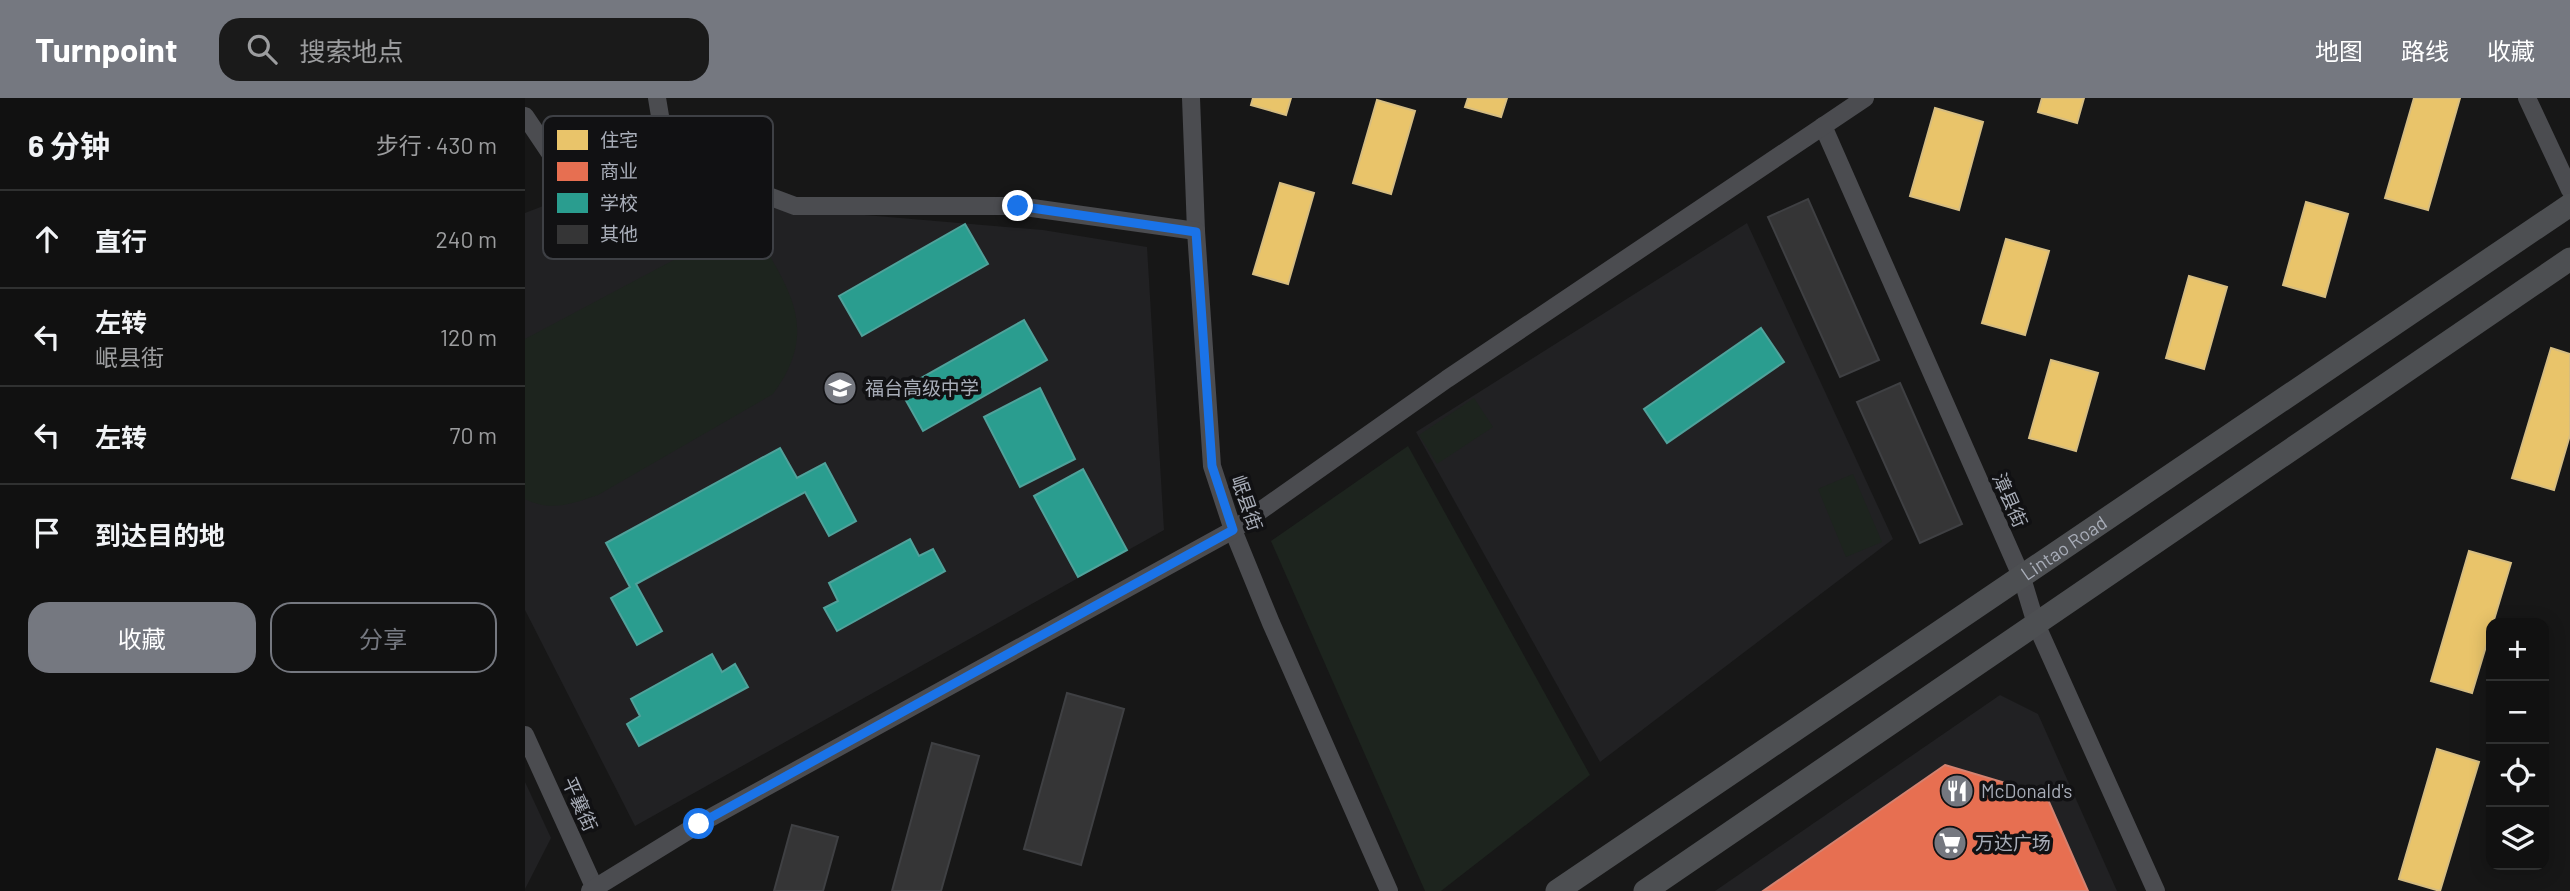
<!DOCTYPE html>
<html lang="zh">
<head>
<meta charset="utf-8">
<style>
	:root { --surface:#111; --page:#1a1a1a; --text:#f1f3f6; --muted:#9c9d9f; --line:#303131; --accent:#757880 }
	body { margin:0; font-family:Barlow,"Noto Sans SC",sans-serif; background:var(--page); color:var(--text) }
	.controls { position:absolute; right:21px; bottom:21px; display:grid; overflow:hidden; border-radius:14px; box-shadow:0 4px 18px #0003 }
	.controls button { width:63px; height:63px; display:grid; place-items:center; padding:0; border:0; border-bottom:2px solid var(--line); background:var(--surface); color:var(--text); font:35px sans-serif }
	.stop { position:absolute; width:21px; height:21px; margin:-16px; border:5px solid #1a73e8; border-radius:50%; background:#fff }
	.stop.end { background:#1a73e8; border-color:#fff; box-shadow:0 2px 7px #0008 }
	.list { margin:0; padding:0; list-style:none }
	h2 { display:flex; justify-content:space-between; align-items:center; height:91px; margin:0; padding:0 28px; font-size:30px }
	h2 small { font-size:23px; font-weight:400; color:var(--muted) }
	.list li { display:grid; grid-template-columns:46px 1fr auto; gap:21px; align-items:center; box-sizing:border-box; height:98px; padding:0 28px; border-top:2px solid var(--line) }
	.list b { display:block; font-size:26px; white-space:nowrap }
	.list p { margin:0; font-size:23px; white-space:nowrap; color:var(--muted) }
	.list em { font-size:23px; font-style:normal; color:var(--muted) }
	.actions { display:flex; gap:14px; padding:21px 28px }
	.actions a { flex:1; padding:16px 0; border:2px solid var(--accent); border-radius:21px; text-align:center; font-size:24px; color:var(--accent) }
	.actions .main { background:var(--accent); color:#fff }
	.icon { flex:none; width:38px; height:38px; fill:none; stroke:currentColor; stroke-width:2; stroke-linecap:round; stroke-linejoin:round }
	.map { position:relative; flex:none; width:2045px; height:793px; overflow:hidden }
	header { display:flex; align-items:center; gap:42px; box-sizing:border-box; height:98px; padding:0 35px; background:var(--accent); color:#fff }
	header strong { font-size:33px }
	nav { display:flex; gap:38px; margin-inline-start:auto; font-size:24px }
	.search { width:490px; height:63px; background:var(--page); display:flex; align-items:center; gap:18px; box-sizing:border-box; padding:0 24px; border-radius:21px; color:var(--muted); font-size:26px }
	main { display:flex }
	aside { flex:1; background:var(--surface) }
	.map>svg:first-child { display:block }
	.built { fill:#212123 }
	.green { fill:#1d241e }
	.homes { fill:#e9c46a; stroke:#d6bd81; stroke-width:2 }
	.shops { fill:#e76f51; stroke:#d48270; stroke-width:2 }
	.schools { fill:#2a9d8f; stroke:#50a29b; stroke-width:2 }
	.building { fill:#353536; stroke:#3f4043; stroke-width:2 }
	.lines { fill:none; stroke-linecap:round; stroke-linejoin:round }
	.minor { stroke:#4b4c50; stroke-width:18 }
	.major { stroke:#4d4f52; stroke-width:23 }
	.route { stroke:#1a73e8; stroke-width:9 }
	.labels { text-anchor:middle; stroke-width:7; stroke-linejoin:round; paint-order:stroke }
	.poi-label { font-size:19px; fill:#a8adb8; stroke:#111113; text-anchor:start }
	.street-label { font-size:19px; fill:#a8adb8; stroke:#111113 }
	.key { fill:#111113; stroke:#3e4045; stroke-width:2 }
	.key-label { font-size:19px; fill:#a8adb8 }
</style>
</head>
<body>
<header>
<strong>Turnpoint</strong>
<div class="search"><svg class="icon" aria-label="search" viewBox="0 0 24 24"><circle cx="10" cy="10" r="6"/><path d="M15 15l6 6"/></svg>搜索地点</div>
<nav><a>地图</a><a>路线</a><a>收藏</a></nav>
</header>
<main>
<aside>
<h2>6 分钟<small>步行 · 430 m</small></h2>
<ul class="list">
<li><svg class="icon" aria-label="ahead" viewBox="0 0 24 24"><path d="M12 20V5M6 11l6-6 6 6"/></svg><div><b>直行</b></div><em>240 m</em></li>
<li><svg class="icon" aria-label="left" viewBox="0 0 24 24"><path d="M17 20v-9H6M10 6l-5 5 5 5"/></svg><div><b>左转</b><p>岷县街</p></div><em>120 m</em></li>
<li><svg class="icon" aria-label="left" viewBox="0 0 24 24"><path d="M17 20v-9H6M10 6l-5 5 5 5"/></svg><div><b>左转</b></div><em>70 m</em></li>
<li><svg class="icon" aria-label="arrive" viewBox="0 0 24 24"><path d="M6 21V4h12l-3 4 3 4H6"/></svg><div><b>到达目的地</b></div></li>
</ul>
<div class="actions"><a class="main">收藏</a><a>分享</a></div>
</aside>
<div class="map">
<svg width="2045" height="793" viewBox="0 0 2045 793">
	<rect width="100%" height="100%" fill="#171717"/>
	<g class="built">
		<polygon points="57,93 518,132 622,149 639,432 110,728 0,512 0,115"/>
		<polygon points="1222,125 1368,441 1075,664 891,334"/>
		<polygon points="1475,597 1513,616 1592,793 1190,793"/>
		<polygon points="0,684 26,740 0,791"/>
	</g>
	<g class="green">
		<path d="M224,122C259,186 299,227 248,296L73,397C46,406 26,414 0,401V241Z"/>
		<polygon points="949,300 968,329 912,366 894,337"/>
		<polygon points="883,348 1065,677 916,793 900,793 746,443"/>
		<polygon points="1328,376 1357,444 1321,459 1293,391"/>
	</g>
	<g class="homes">
		<polygon points="728,0 766,0 761,17 726,7"/>
		<polygon points="943,0 982,0 976,19 940,9"/>
		<polygon points="1517,0 1559,0 1552,25 1513,14"/>
		<polygon points="1889,0 1935,0 1903,112 1860,100"/>
		<polygon points="852,2 890,13 866,96 828,85"/>
		<polygon points="1410,10 1458,24 1434,112 1385,98"/>
		<polygon points="755,85 789,95 763,186 728,176"/>
		<polygon points="1781,104 1823,116 1800,199 1758,187"/>
		<polygon points="1481,141 1524,153 1500,237 1457,225"/>
		<polygon points="1664,178 1702,189 1679,271 1641,260"/>
		<polygon points="2026,250 2045,256 2045,337 2029,392 1987,380"/>
		<polygon points="1526,262 1573,275 1551,353 1504,340"/>
		<polygon points="1944,453 1986,465 1947,595 1906,583"/>
		<polygon points="1912,651 1954,664 1915,793 1874,781"/>
	</g>
	<polygon class="shops" points="1420,667 1521,697 1563,793 1238,793"/>
	<g class="schools">
		<polygon points="440,126 463,166 337,238 314,198"/>
		<polygon points="499,222 522,262 398,333 375,292"/>
		<polygon points="1236,230 1259,264 1142,345 1119,311"/>
		<polygon points="515,290 550,361 495,389 459,319"/>
		<polygon points="255,350 272,380 300,365 331,423 304,438 280,394 111,486 137,533 112,547 86,500 105,489 81,445"/>
		<polygon points="558,371 602,452 553,479 509,398"/>
		<polygon points="385,441 394,458 408,451 420,473 312,533 299,510 313,503 304,485"/>
		<polygon points="187,556 197,574 210,566 223,589 114,648 102,626 115,618 106,601"/>
	</g>
	<g class="building">
		<polygon points="1283,101 1354,262 1315,279 1243,119"/>
		<polygon points="1375,285 1437,426 1395,445 1332,304"/>
		<polygon points="542,595 599,611 556,767 499,751"/>
		<polygon points="407,645 454,658 416,793 367,793"/>
		<polygon points="267,727 313,739 298,793 249,793"/>
	</g>
	<g class="lines">
		<g class="minor">
			<polyline points="132,0 142,60"/>
			<polyline points="666,0 671,133 687,368 708,432 746,525 864,793"/>
			<polyline points="2002,0 2045,92"/>
			<polyline points="0,18 33,67 142,60 270,108 493,108 671,133"/>
			<polyline points="1298,28 1497,480 1511,526 1631,793"/>
			<polyline points="0,637 71,793"/>
			<polyline points="65,793 174,726 708,432 922,281 1340,0"/>
		</g>
		<g class="major">
			<path id="s1" d="M1032,793L2045,107"/>
			<polyline points="1120,793 2045,161"/>
		</g>
	</g>
	<g class="lines">
		<polyline class="route" points="174,726 708,432 687,368 671,134 493,108"/>
	</g>
	<defs>
		<symbol id="school-disc" viewBox="-11 -11 22 22"><circle r="9.5" fill="#757880" stroke="#111113"/><path d="M0-5L7-2L0 1L-7-2ZM-4 1L0 2.5L4 1V4Q0 6-4 4Z" fill="#fff"/></symbol>
		<symbol id="restaurant-disc" viewBox="-11 -11 22 22"><circle r="9.5" fill="#757880" stroke="#111113"/><path d="M-5-6h1v4h1v-4h1v4h1v-4h1v5L-1.5 .5V6h-2V.5L-5-1ZM5-6V6H3V1.5H1.5Q1.5-4 5-6Z" fill="#fff"/></symbol>
		<symbol id="supermarket-disc" viewBox="-11 -11 22 22"><circle r="9.5" fill="#757880" stroke="#111113"/><path d="M-6-5.5h2.5l.6 2H6L4.5 2H-2.5L-4.4-4H-6ZM-1.5 3.2a1.3 1.3 0 1 0 .1 0ZM3 3.2a1.3 1.3 0 1 0 .1 0Z" fill="#fff"/></symbol>
	</defs>
	<g fill-rule="evenodd">
		<use href="#school-disc" x="296" y="271" width="38" height="38"/>
		<use href="#restaurant-disc" x="1413" y="674" width="38" height="38"/>
		<use href="#supermarket-disc" x="1406" y="726" width="38" height="38"/>
	</g>
	<g class="labels">
		<g class="poi-label">
			<text x="340" y="297">福台高级中学</text>
			<text x="1456" y="700">McDonald's</text>
			<text x="1450" y="752">万达广场</text>
		</g>
		<g class="street-label">
			<text transform="translate(1485 402) rotate(66)" y="7">漳县街</text>
			<text transform="translate(722 405) rotate(71)" y="7">岷县街</text>
			<text dy="7" stroke="none"><textPath href="#s1" startOffset="612">Lintao Road</textPath></text>
			<text transform="translate(55 706) rotate(66)" y="7">平襄街</text>
		</g>
	</g>
	<rect x="18" y="18" width="230" height="143" rx="10" class="key"/>
	<rect x="32" y="32" width="31" height="20" fill="#e9c46a"/>
	<rect x="32" y="64" width="31" height="19" fill="#e76f51"/>
	<rect x="32" y="95" width="31" height="20" fill="#2a9d8f"/>
	<rect x="32" y="127" width="31" height="19" fill="#353536"/>
	<g class="key-label">
		<text x="75" y="49">住宅</text>
		<text x="75" y="80">商业</text>
		<text x="75" y="112">学校</text>
		<text x="75" y="143">其他</text>
	</g>
</svg>
<div class="controls">
<button>+</button>
<button>−</button>
<button><svg class="icon" aria-label="locate" viewBox="0 0 24 24"><circle cx="12" cy="12" r="6"/><path d="M12 2v4M12 18v4M2 12h4M18 12h4"/></svg></button>
<button><svg class="icon" aria-label="layers" viewBox="0 0 24 24"><path d="M12 4l9 5-9 5-9-5zM3 14l9 5 9-5"/></svg></button>
</div>
<div class="stop" style="left:174px;top:726px"></div>
<div class="stop end" style="left:493px;top:108px"></div>
</div>
</main>
</body>
</html>
